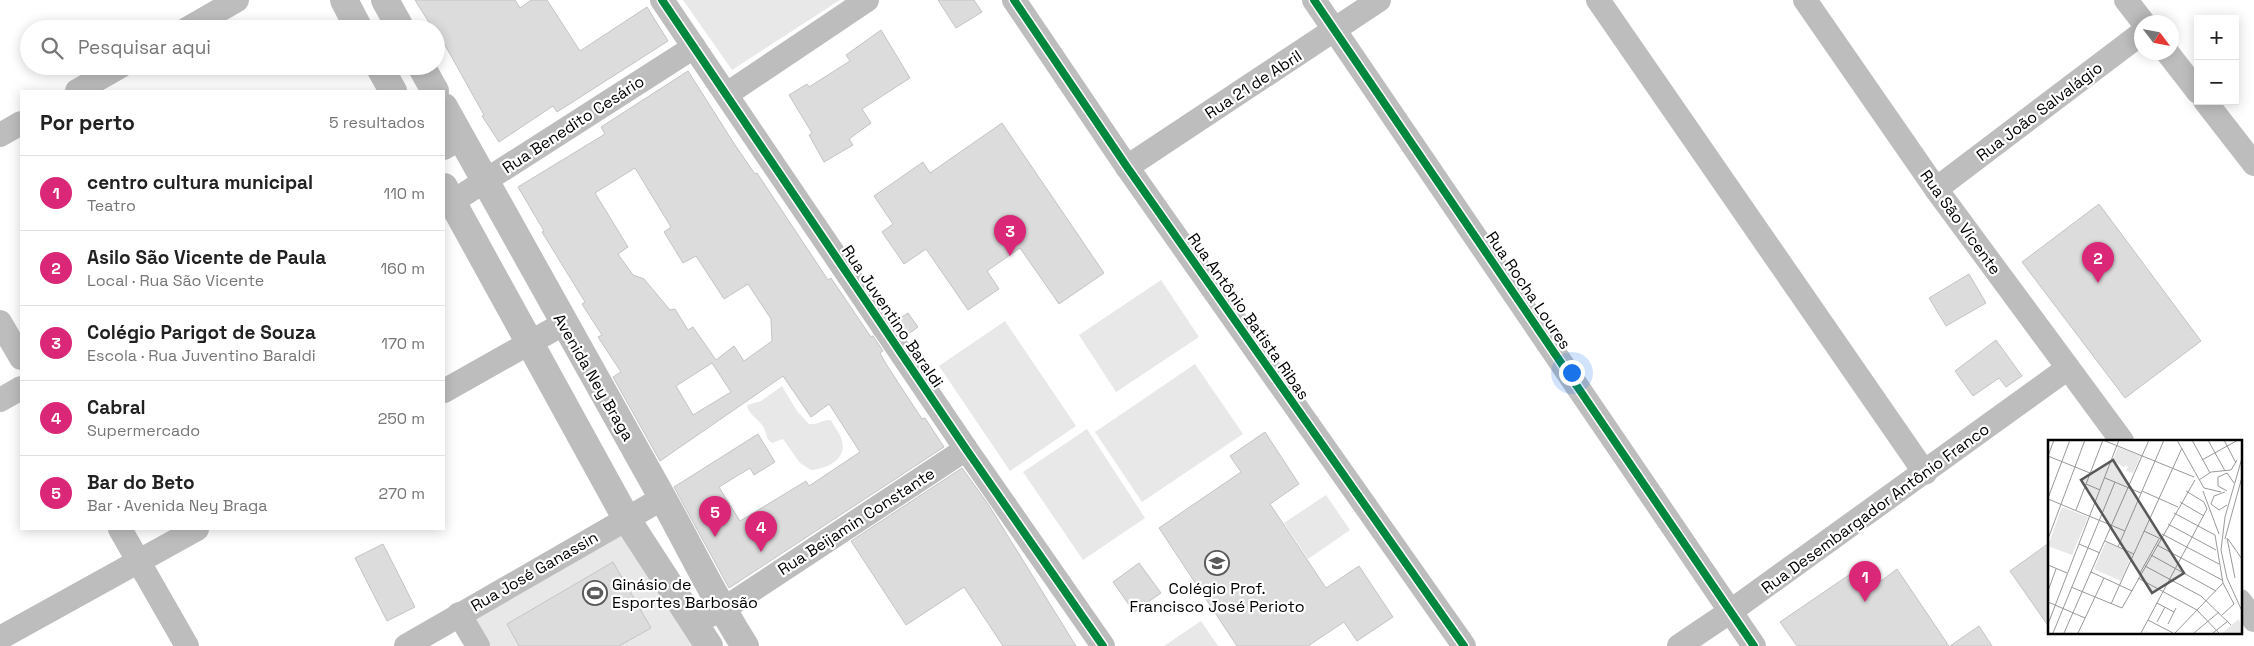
<!DOCTYPE html>
<html lang="pt">
<head>
<meta charset="utf-8">
<style>
	:root { --surface:#fff; --page:#f2f2f2; --text:#222; --muted:#767676; --line:#e0e0e0; --accent:#db2777 }
	body { margin:0; font-family:"Space Grotesk",sans-serif; background:var(--page); color:var(--text) }
	.controls { position:absolute; right:15px; top:15px; display:grid; overflow:hidden; border-radius:0px; box-shadow:0 2px 12px #0003 }
	.controls button { width:45px; height:45px; display:grid; place-items:center; padding:0; border:0; border-bottom:1px solid var(--line); background:var(--surface); color:var(--text); font:25px sans-serif }
	.compass { position:absolute; left:2134px; top:15px; width:45px; height:45px; border-radius:50%; background:var(--surface); box-shadow:0 2px 12px #0003; rotate:122deg }
	.you { position:absolute; left:1571px; top:372px; width:18px; height:18px; margin:-12px; border:4px solid #fff; border-radius:50%; background:#1a73e8; box-shadow:0 0 0 8px #1a73e833 }
	.badge { display:grid; place-items:center; width:32px; height:32px; border-radius:50%; background:var(--accent); color:#fff; font-size:16px; font-weight:700 }
	.pin { position:absolute; translate:-50% -41px; filter:drop-shadow(0 1px 2px #0008) }
	.pin::after { content:''; position:absolute; top:26px; width:18px; height:15px; background:inherit; clip-path:polygon(0 0,100% 0,50% 100%) }
	.list { margin:0; padding:0; list-style:none }
	h2 { display:flex; justify-content:space-between; align-items:center; height:65px; margin:0; padding:0 20px; font-size:21px }
	h2 small { font-size:16px; font-weight:400; color:var(--muted) }
	.list li { display:grid; grid-template-columns:32px 1fr auto; gap:15px; align-items:center; box-sizing:border-box; height:75px; padding:0 20px; border-top:1px solid var(--line) }
	.list b { display:block; font-size:19px; white-space:nowrap }
	.list p { margin:0; font-size:16px; white-space:nowrap; color:var(--muted) }
	.list em { font-size:16px; font-style:normal; color:var(--muted) }
	.icon { flex:none; width:28px; height:28px; fill:none; stroke:currentColor; stroke-width:2; stroke-linecap:round; stroke-linejoin:round }
	.map { position:relative; flex:none; width:2254px; height:646px; overflow:hidden }
	.search { position:absolute; background:var(--surface); box-shadow:0 2px 12px #0003; left:20px; top:20px; width:425px; height:55px; display:flex; align-items:center; gap:12px; box-sizing:border-box; padding:0 18px; border-radius:28px; color:var(--muted); font-size:19px }
	.panel { position:absolute; background:var(--surface); box-shadow:0 2px 12px #0003; left:20px; top:90px; width:425px; height:440px; border-radius:0px }
	.map>svg:first-child { display:block }
	.green { fill:#e8e8e8 }
	.building { fill:#dcdcdc; stroke:#c4c4c4; fill-rule:evenodd }
	.lines { fill:none; stroke-linecap:round; stroke-linejoin:round }
	.minor { stroke:#bdbdbd; stroke-width:24 }
	.tertiary { stroke:#bdbdbd; stroke-width:28 }
	.cycleway-casing { stroke:#fff; stroke-width:11 }
	.cycleway { stroke:#00873e; stroke-width:8 }
	.labels { text-anchor:middle; stroke-width:4.5; stroke-linejoin:round; paint-order:stroke }
	.street-label { font-size:16px; fill:#000; stroke:#fff }
	.poi-label { font-size:16px; fill:#000; stroke:#fff; text-anchor:start }
	.inset-road { fill:none; stroke:#999; stroke-width:1 }
	.view { fill:#595959; fill-opacity:0.15; stroke:#595959; stroke-width:2.5 }
	.inset-edge { fill:none; stroke:#000; stroke-width:2.5 }
</style>
</head>
<body>
<div class="map">
<svg width="2254" height="646" viewBox="0 0 2254 646">
	<rect width="100%" height="100%" fill="#fff"/>
	<g class="green">
		<polygon points="683,0 840,0 732,70"/>
		<polygon points="1161,280 1199,337 1116,392 1079,335"/>
		<polygon points="1005,321 1076,426 1010,471 939,366"/>
		<polygon points="1195,364 1243,434 1142,502 1095,432"/>
		<path d="M782,386L797,411L809,424C818,425 823,419 831,420C834,427 841,434 842,441C847,460 826,469 811,470L800,463L783,439L772,443C765,439 767,431 762,425C757,418 748,414 747,405L761,401Z"/>
		<polygon points="1087,429 1145,518 1083,560 1023,472"/>
		<polygon points="1326,495 1350,530 1308,559 1284,523"/>
		<polygon points="625,522 701,646 484,646 466,616"/>
		<polygon points="1201,621 1218,646 1164,646"/>
	</g>
	<g class="building">
		<polygon points="415,0 515,0 520,8 531,0 547,0 580,51 647,7 668,41 557,112 553,106 499,142 482,116 484,115 436,29 430,24"/>
		<polygon points="938,0 974,0 982,12 956,28"/>
		<polygon points="881,30 910,78 862,109 871,123 849,139 853,145 824,162 809,135 812,133 789,95 807,84 809,87 850,61 846,55"/>
		<path d="M688,71L735,145L755,174L757,173L828,280L831,278L871,337L873,336L883,351L880,353L886,364L922,419L925,418L944,447L729,588L674,487L758,434L775,462L754,475L750,468L719,487L740,521L806,481L809,486L860,452L829,404L811,417L783,376L660,461L613,377L621,372L598,337L602,335L582,304L585,302L542,232L544,231L518,187L605,134L601,127ZM635,168L671,227L664,232L683,263L696,256L724,299L748,284L771,319L772,341L744,361L734,346L716,360L693,327L688,330L675,309L670,310L644,279L633,275L618,254L628,247L595,193ZM712,363L731,392L693,415L676,386Z"/>
		<polygon points="1002,123 1104,273 1059,304 1020,248 987,271 999,289 968,310 926,249 904,264 882,232 893,224 874,196 923,162 930,173"/>
		<polygon points="2099,204 2201,341 2125,398 2022,262"/>
		<polygon points="1969,274 1986,303 1946,326 1929,298"/>
		<polygon points="908,313 918,327 906,336 896,321"/>
		<polygon points="1996,340 2022,376 2006,387 1999,378 1973,396 1955,371"/>
		<polygon points="1265,432 1299,484 1270,504 1326,588 1359,566 1393,617 1357,641 1344,622 1308,646 1237,646 1159,528 1241,472 1230,456"/>
		<polygon points="962,468 988,504 1076,646 1003,646 964,587 906,625 851,541"/>
		<polygon points="2049,543 2049,627 2010,571"/>
		<polygon points="383,544 415,607 387,621 355,558"/>
		<polygon points="613,562 651,628 619,646 519,646 507,624"/>
		<polygon points="1868,562 1881,581 1897,569 1949,646 1797,646 1780,622"/>
		<polygon points="1139,563 1161,593 1134,612 1113,582"/>
		<polygon points="1979,626 1992,646 1950,646"/>
	</g>
	<g class="lines">
		<g class="minor">
			<polyline points="662,0 966,449 1103,646"/>
			<polyline points="1014,0 1127,167 1464,646"/>
			<polyline points="1314,0 1754,646"/>
			<polyline points="1598,0 1925,473"/>
			<polyline points="1805,0 1936,189 2122,441"/>
			<polyline points="2126,0 2143,22"/>
			<polyline points="187,29 237,0"/>
			<polyline points="2167,52 2198,92"/>
			<polyline points="77,91 121,66"/>
			<polyline points="727,94 867,0"/>
			<polyline points="2205,101 2254,164"/>
			<polyline points="0,135 21,123"/>
			<polyline points="444,148 461,138"/>
			<polyline points="1127,167 1379,0"/>
			<polyline points="1936,189 2142,33"/>
			<polyline points="452,202 694,47"/>
			<polyline points="0,322 21,358"/>
			<polyline points="444,391 563,324"/>
			<polyline points="0,400 21,388"/>
			<polyline points="120,529 187,646"/>
			<polyline points="2240,601 2254,620"/>
			<polyline points="459,614 478,646"/>
			<polyline points="694,622 722,610 966,449"/>
			<polyline points="0,638 197,529"/>
			<polyline points="406,646 663,498"/>
			<polyline points="1679,646 1731,611 2068,368"/>
		</g>
		<g class="tertiary">
			<polyline points="344,0 359,29"/>
			<polyline points="385,0 401,29"/>
			<polyline points="379,66 393,91"/>
			<polyline points="421,66 435,91"/>
			<path d="M444,107C516,238 590,367 662,497C690,547 714,598 745,646"/>
			<polyline points="444,187 626,518 709,646"/>
		</g>
		<defs>
			<g id="cycleway">
				<polyline points="662,0 966,449 1103,646"/>
				<polyline points="1014,0 1127,167 1464,646"/>
				<polyline points="1314,0 1754,646"/>
			</g>
		</defs>
		<use href="#cycleway" class="cycleway-casing"/>
		<use href="#cycleway" class="cycleway"/>
	</g>
	<defs>
		<symbol id="school-ring" viewBox="-11 -11 22 22"><circle r="9.5" fill="#fff" stroke="#595959" stroke-width="1.5"/><path d="M0-5L7-2L0 1L-7-2ZM-4 1L0 2.5L4 1V4Q0 6-4 4Z" fill="#595959"/></symbol>
		<symbol id="stadium-ring" viewBox="-11 -11 22 22"><circle r="9.5" fill="#fff" stroke="#595959" stroke-width="1.5"/><path d="M0-5a6.5 5 0 1 0 0 10a6.5 5 0 1 0 0-10ZM-3.5-1.8h7v3.6h-7Z" fill="#595959"/></symbol>
	</defs>
	<g fill-rule="evenodd">
		<use href="#school-ring" x="1203" y="549" width="28" height="28"/>
		<use href="#stadium-ring" x="581" y="579" width="28" height="28"/>
	</g>
	<g class="labels">
		<g class="street-label">
			<text transform="translate(1253 84) rotate(-33)" y="6">Rua 21 de Abril</text>
			<text transform="translate(2039 111) rotate(-37)" y="6">Rua João Salvalágio</text>
			<text transform="translate(573 124) rotate(-33)" y="6">Rua Benedito Cesário</text>
			<text transform="translate(1961 222) rotate(54)" y="6">Rua São Vicente</text>
			<text transform="translate(1529 290) rotate(56)" y="6">Rua Rocha Loures</text>
			<text transform="translate(893 316) rotate(56)" y="6">Rua Juventino Baraldi</text>
			<text transform="translate(1249 316) rotate(55)" y="6">Rua Antônio Batista Ribas</text>
			<text transform="translate(594 377) rotate(60)" y="6">Avenida Ney Braga</text>
			<text transform="translate(1875 508) rotate(-36)" y="6">Rua Desembargador Antônio Franco</text>
			<text transform="translate(856 521) rotate(-33)" y="6">Rua Beijamin Constante</text>
			<text transform="translate(534 571) rotate(-30)" y="6">Rua José Ganassin</text>
		</g>
		<g class="poi-label">
			<text x="612" y="590">Ginásio de<tspan x="612" dy="18">Esportes Barbosão</tspan></text>
			<text x="1217" y="594" text-anchor="middle">Colégio Prof.<tspan x="1217" dy="18">Francisco José Perioto</tspan></text>
		</g>
	</g>
	<g transform="translate(2048 440)">
		<rect width="194" height="194" fill="#fff"/>
		<path d="M70,7L93,16L85,33L78,31L80,26L75,27L65,20ZM14,67L40,77L24,115L0,106ZM58,102L84,114L73,141L46,129ZM191,179L194,193H174Z" fill="#e8e8e8"/>
		<path class="inset-road" d="M6,0L0,16L42,33M55,0L146,37M129,0L156,48L173,52M144,0L162,33M160,0L177,31M176,0L188,23M194,18L177,77L173,110L179,138L194,171M154,20L190,0M57,38L93,53M151,40L163,32L183,30L189,20M38,44L52,50M94,51L130,67M155,51L171,94M179,51L170,46V37L179,33L186,43M177,52L166,56L163,64L171,70L179,65M0,58L22,0M0,59L77,91M132,62L156,76M28,70L55,0M126,73L167,95L175,143L186,164L174,175M120,84L168,110M181,84L194,37M96,91L113,99M114,94L171,124M179,98L187,138M0,99L37,0M177,99L181,84M180,99L194,119M57,101L86,114M31,104L52,113M109,105L174,140M70,107L116,0M103,115L168,151M0,125L19,133M97,126L153,156L183,185M43,132L84,151M92,133L111,99M90,138L149,170L171,193M23,147L74,168L147,40M0,151L8,129M0,162L37,178M109,163L126,172M63,164L134,8M100,180L125,193M109,182L117,167M0,184L71,0M120,184L128,168M5,193L67,42M16,193L101,0M30,193L56,138M93,193L159,69L156,62L138,51M127,193L175,143M146,193L171,172M165,193L180,181"/>
		<path class="view" d="M65,20L136,133L104,153L33,40Z"/>
		<rect width="194" height="194" class="inset-edge"/>
	</g>
</svg>
<div class="controls">
<button>+</button>
<button>−</button>
</div>
<svg class="compass" viewBox="-18 -18 36 36"><path d="M0-13l5 13h-10z" fill="#e53935"/><path d="M0 13l5-13h-10z" fill="#767676"/></svg>
<div class="you"></div>
<div class="pin badge" style="left:1865px;top:602px">1</div>
<div class="pin badge" style="left:2098px;top:283px">2</div>
<div class="pin badge" style="left:1010px;top:256px">3</div>
<div class="pin badge" style="left:761px;top:552px">4</div>
<div class="pin badge" style="left:715px;top:537px">5</div>
<div class="search"><svg class="icon" aria-label="search" viewBox="0 0 24 24"><circle cx="10" cy="10" r="6"/><path d="M15 15l6 6"/></svg>Pesquisar aqui</div>
<section class="panel">
<h2>Por perto<small>5 resultados</small></h2>
<ul class="list">
<li><span class="badge">1</span><div><b>centro cultura municipal</b><p>Teatro</p></div><em>110 m</em></li>
<li><span class="badge">2</span><div><b>Asilo São Vicente de Paula</b><p>Local · Rua São Vicente</p></div><em>160 m</em></li>
<li><span class="badge">3</span><div><b>Colégio Parigot de Souza</b><p>Escola · Rua Juventino Baraldi</p></div><em>170 m</em></li>
<li><span class="badge">4</span><div><b>Cabral</b><p>Supermercado</p></div><em>250 m</em></li>
<li><span class="badge">5</span><div><b>Bar do Beto</b><p>Bar · Avenida Ney Braga</p></div><em>270 m</em></li>
</ul>
</section>
</div>
</body>
</html>
